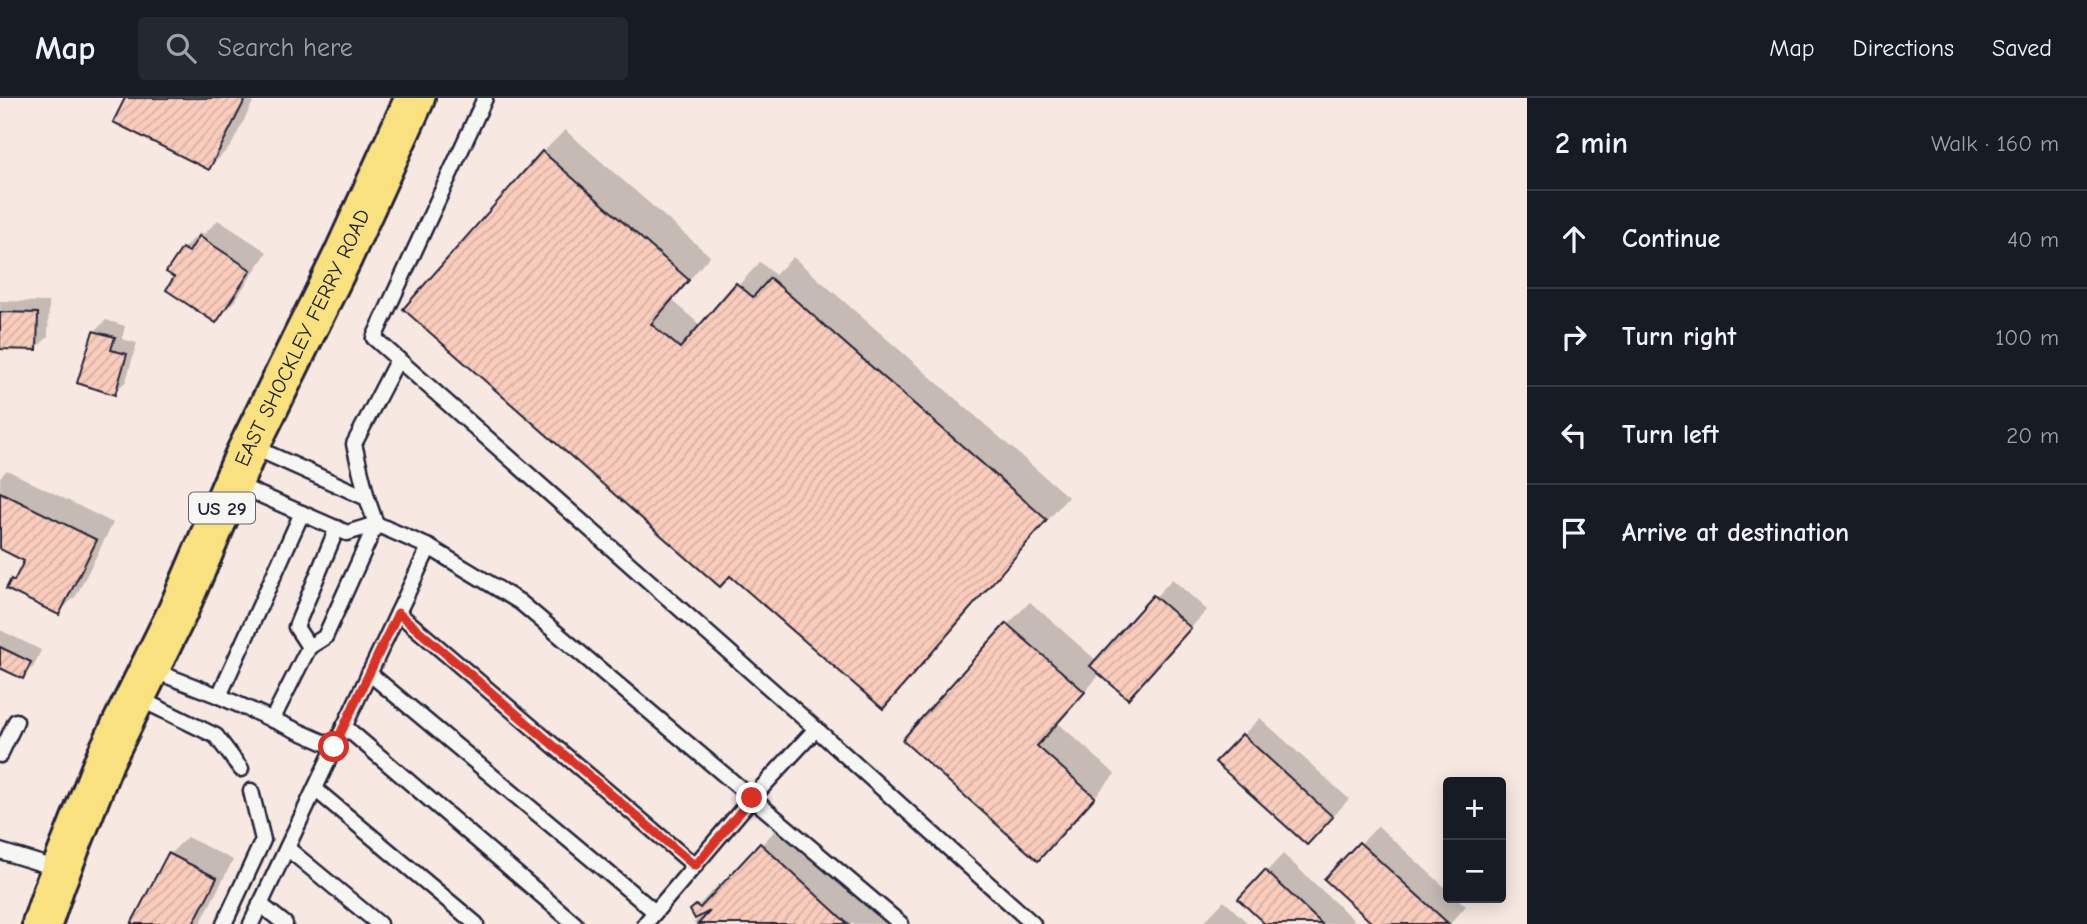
<!DOCTYPE html>
<html lang="en">
<head>
<meta charset="utf-8">
<style>
	:root { --surface:#171b24; --page:#242831; --text:#f1f3f6; --muted:#9ea1a6; --line:#363941 }
	body { margin:0; font-family:"Comic Neue",sans-serif; background:var(--page); color:var(--text) }
	.controls { position:absolute; right:21px; bottom:21px; display:grid; overflow:hidden; border-radius:7px; box-shadow:0 4px 18px #0003 }
	.controls button { width:63px; height:63px; display:grid; place-items:center; padding:0; border:0; border-bottom:2px solid var(--line); background:var(--surface); color:var(--text); font:35px sans-serif }
	.stop { position:absolute; width:21px; height:21px; margin:-16px; border:5px solid #d93025; border-radius:50%; background:#fff }
	.stop.end { background:#d93025; border-color:#fff; box-shadow:0 2px 7px #0008 }
	.list { margin:0; padding:0; list-style:none }
	h2 { display:flex; justify-content:space-between; align-items:center; height:91px; margin:0; padding:0 28px; font-size:30px }
	h2 small { font-size:23px; font-weight:400; color:var(--muted) }
	.list li { display:grid; grid-template-columns:46px 1fr auto; gap:21px; align-items:center; box-sizing:border-box; height:98px; padding:0 28px; border-top:2px solid var(--line) }
	.list b { display:block; font-size:26px; white-space:nowrap }
	.list em { font-size:23px; font-style:normal; color:var(--muted) }
	.icon { flex:none; width:38px; height:38px; fill:none; stroke:currentColor; stroke-width:2; stroke-linecap:round; stroke-linejoin:round }
	.map { position:relative; flex:none; width:1527px; height:826px; overflow:hidden }
	header { display:flex; align-items:center; gap:42px; box-sizing:border-box; height:98px; padding:0 35px; background:var(--surface); border-bottom:2px solid var(--line) }
	header strong { font-size:33px }
	nav { display:flex; gap:38px; margin-inline-start:auto; font-size:24px }
	.search { width:490px; height:63px; background:var(--page); display:flex; align-items:center; gap:18px; box-sizing:border-box; padding:0 24px; border-radius:7px; color:var(--muted); font-size:26px }
	main { display:flex }
	aside { flex:1; background:var(--surface) }
	.map>svg:first-child { display:block }
	.shadow { fill:#0003; fill-rule:evenodd }
	.building { fill:url(#building-hatch); stroke:#22223b; stroke-width:2 }
	.lines { fill:none; stroke-linecap:round; stroke-linejoin:round }
	.service-casing { stroke:#22223b; stroke-width:19 }
	.trunk-casing { stroke:#22223b; stroke-width:44 }
	.service { stroke:#f6f6f2; stroke-width:14 }
	.trunk { stroke:#fae180; stroke-width:38 }
	.route { stroke:#d93025; stroke-width:9 }
	.labels { text-anchor:middle; stroke-width:5; stroke-linejoin:round; paint-order:stroke }
	.shield { fill:#f6f6f2; stroke:#626272; stroke-width:2 }
	.shield-label { font-size:19px; font-weight:bold; fill:#22223b }
	.street-label { font-size:21px; fill:#22223b; stroke:#f6f6f2 }
</style>
</head>
<body>
<header>
<strong>Map</strong>
<div class="search"><svg class="icon" aria-label="search" viewBox="0 0 24 24"><circle cx="10" cy="10" r="6"/><path d="M15 15l6 6"/></svg>Search here</div>
<nav><a>Map</a><a>Directions</a><a>Saved</a></nav>
</header>
<main>
<div class="map">
<svg width="1527" height="826" viewBox="0 0 1527 826">
	<defs>
		<pattern id="building-hatch" width="6" height="6" patternUnits="userSpaceOnUse" patternTransform="scale(1.75)"><rect width="6" height="6" fill="#f9ccbb"/><path d="M-1 1l2-2M0 6l6-6M5 7l2-2" fill="none" stroke="#d5afa2"/></pattern>
	</defs>
	<rect width="100%" height="100%" fill="#f7e9e2"/>
	<filter id="ink" filterUnits="userSpaceOnUse"><feTurbulence type="fractalNoise" baseFrequency=".0143" numOctaves="2"/><feDisplacementMap in="SourceGraphic" scale="14" xChannelSelector="R" yChannelSelector="G"/><feConvolveMatrix kernelMatrix="1 2 1 2 8 2 1 2 1" color-interpolation-filters="sRGB"/></filter>
	<g filter="url(#ink)">
		<g class="shadow">
			<polygon points="127,0 255,0 231,48 209,70"/>
			<polygon points="565,32 710,158 672,202 701,228 760,164 775,177 793,159 1068,399 905,587 882,609 543,54"/>
			<polygon points="218,122 267,154 233,205 216,223 177,178 169,173 183,151 201,134 204,136"/>
			<polygon points="0,203 49,204 48,239 36,250 0,249"/>
			<polygon points="106,222 125,228 122,241 137,245 126,283 114,295 94,234"/>
			<polygon points="7,372 113,425 76,498 58,515 12,482 21,473 26,463 0,449 0,379"/>
			<polygon points="1172,481 1207,512 1128,599 1101,575 1058,625 1115,676 1060,738 904,642 1008,526 1030,504 1097,563"/>
			<polygon points="0,532 41,552 34,568 22,579 0,568"/>
			<polygon points="1260,620 1349,701 1324,728 1243,637"/>
			<path d="M783,724L894,826H693L698,821L693,813L719,786L723,788ZM717,808L708,818L705,814Z"/>
			<polygon points="1378,728 1448,792 1448,800 1457,800 1466,808 1450,826 1375,826 1327,781"/>
			<polygon points="187,739 233,762 200,826 133,826 170,756"/>
			<polygon points="1283,756 1358,826 1268,826 1266,774"/>
			<polygon points="1224,803 1249,826 1202,826"/>
		</g>
		<g class="building">
			<polygon points="125,0 246,0 209,72 113,24"/>
			<polygon points="542,53 689,182 651,226 680,250 736,185 753,199 770,180 1047,422 883,611 730,478 720,489 403,211"/>
			<polygon points="199,138 251,172 216,225 166,192 174,179 166,174 182,150 189,154"/>
			<polygon points="0,214 38,215 37,252 0,251"/>
			<polygon points="93,233 115,239 111,252 127,256 115,297 77,285"/>
			<polygon points="0,394 97,442 59,517 6,491 11,481 14,483 24,463 0,451"/>
			<polygon points="1153,497 1191,530 1128,601 1090,568"/>
			<polygon points="1006,525 1085,594 1037,648 1095,699 1038,763 902,642"/>
			<polygon points="0,549 31,564 23,581 0,570"/>
			<polygon points="1242,636 1333,719 1307,747 1215,664"/>
			<polygon points="1359,744 1449,826 1373,826 1324,781"/>
			<polygon points="760,745 848,826 698,826 710,813 695,821 690,812 696,807 700,810"/>
			<polygon points="168,755 217,780 193,826 131,826"/>
			<polygon points="1265,772 1322,826 1265,826 1238,801"/>
		</g>
		<g class="lines">
			<defs>
				<g id="service">
					<polyline points="485,0 374,240 816,631 1033,826"/>
					<polyline points="251,348 367,400 376,426 325,539 309,549 272,622"/>
					<polyline points="233,385 347,435 376,426 429,449 251,826"/>
					<polyline points="367,400 354,346 398,261"/>
					<polyline points="429,449 520,504 901,826"/>
					<polyline points="398,515 695,768"/>
					<polyline points="309,549 296,529 337,430"/>
					<polyline points="152,572 219,598 334,649"/>
					<polyline points="369,575 655,814"/>
					<polyline points="219,598 302,415"/>
					<polyline points="138,600 216,638 241,671"/>
					<polyline points="344,628 575,826"/>
					<polyline points="0,657 16,623"/>
					<polyline points="315,691 476,826"/>
					<polyline points="287,750 379,826"/>
					<polyline points="0,753 59,771"/>
					<polyline points="260,806 285,826"/>
					<polyline points="224,826 263,742 251,693"/>
					<polyline points="645,826 752,700 816,631"/>
				</g>
				<g id="trunk">
					<path id="s1" d="M42,826L55,787L105,661L177,515L244,359L343,158L415,0"/>
				</g>
			</defs>
			<use href="#service" class="service-casing"/>
			<use href="#trunk" class="trunk-casing"/>
			<use href="#service" class="service"/>
			<use href="#trunk" class="trunk"/>
		</g>
	</g>
	<g class="lines" filter="url(#ink)">
		<polyline class="route" points="334,649 398,515 695,768 752,700"/>
	</g>
	<g class="labels">
		<rect class="shield" x="189" y="394.5" width="66" height="31" rx="5"/>
		<g class="shield-label">
			<text x="222" y="417">US 29</text>
		</g>
		<g class="street-label">
			<text dy="7" stroke="none"><textPath href="#s1" startOffset="642">EAST SHOCKLEY FERRY ROAD</textPath></text>
		</g>
	</g>
</svg>
<div class="controls">
<button>+</button>
<button>−</button>
</div>
<div class="stop" style="left:334px;top:649px"></div>
<div class="stop end" style="left:752px;top:700px"></div>
</div>
<aside>
<h2>2 min<small>Walk · 160 m</small></h2>
<ul class="list">
<li><svg class="icon" aria-label="ahead" viewBox="0 0 24 24"><path d="M12 20V5M6 11l6-6 6 6"/></svg><div><b>Continue</b></div><em>40 m</em></li>
<li><svg class="icon" aria-label="right" viewBox="0 0 24 24"><path d="M7 20v-9h11M14 6l5 5-5 5"/></svg><div><b>Turn right</b></div><em>100 m</em></li>
<li><svg class="icon" aria-label="left" viewBox="0 0 24 24"><path d="M17 20v-9H6M10 6l-5 5 5 5"/></svg><div><b>Turn left</b></div><em>20 m</em></li>
<li><svg class="icon" aria-label="arrive" viewBox="0 0 24 24"><path d="M6 21V4h12l-3 4 3 4H6"/></svg><div><b>Arrive at destination</b></div></li>
</ul>
</aside>
</main>
</body>
</html>
